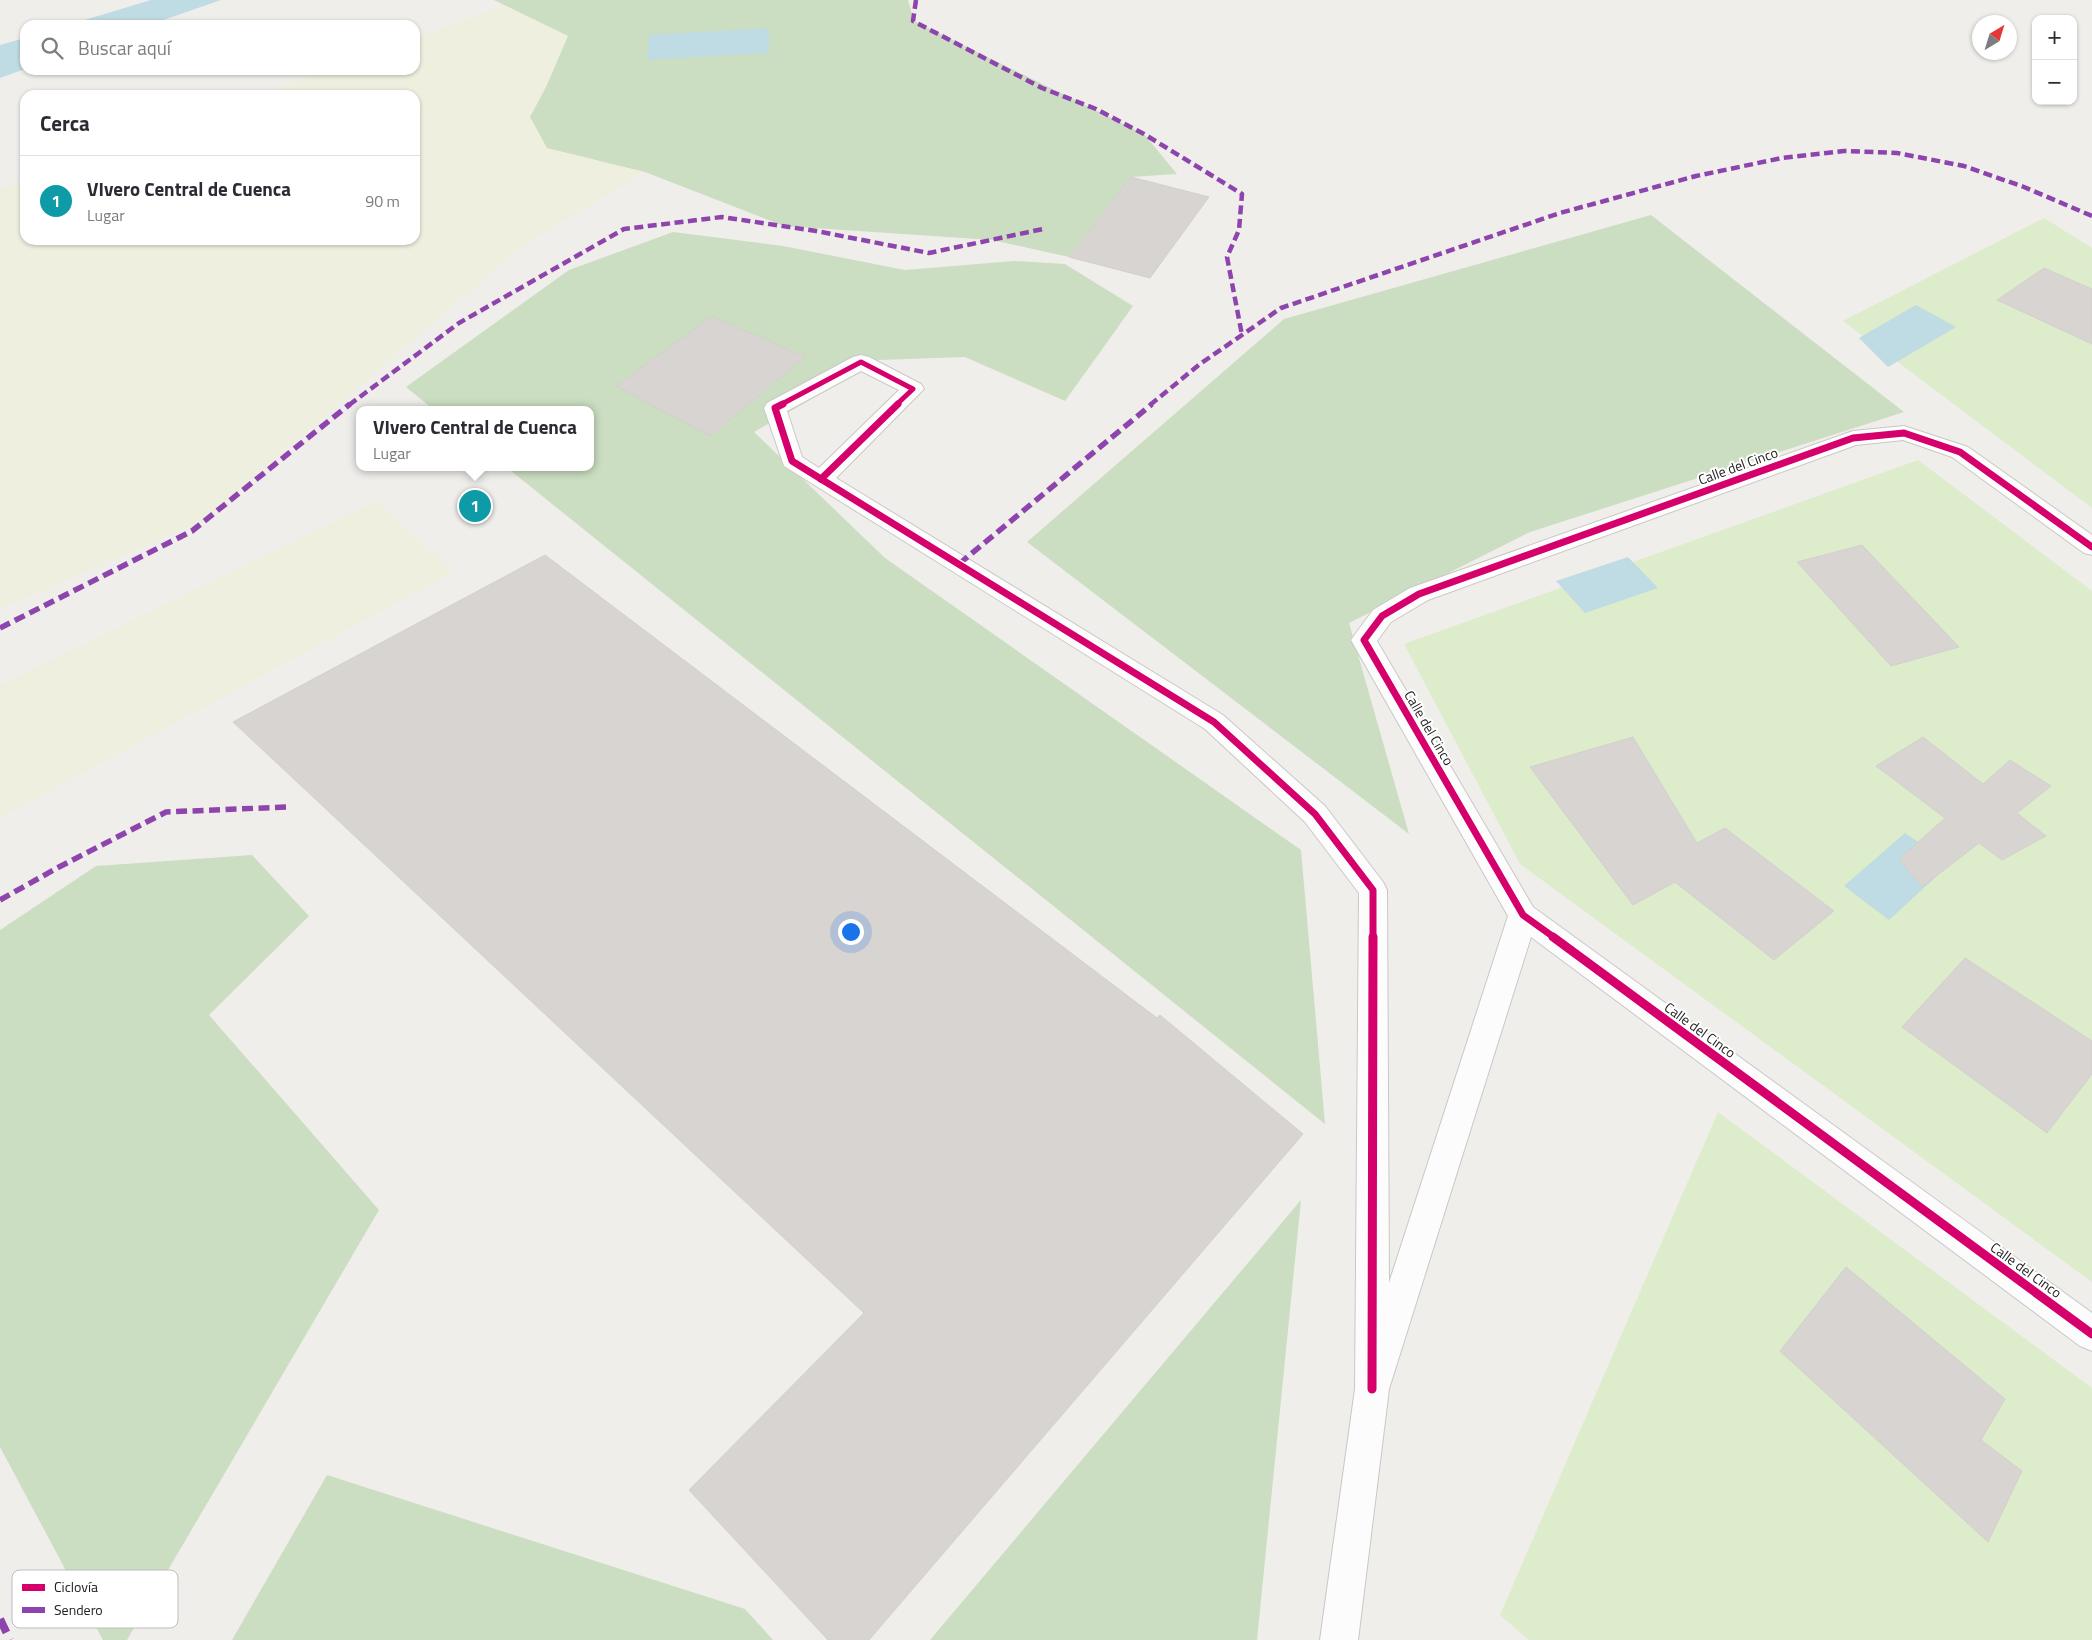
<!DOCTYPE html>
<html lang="es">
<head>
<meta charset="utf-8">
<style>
	:root { --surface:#fff; --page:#f2f2f3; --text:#2b2b33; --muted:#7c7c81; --line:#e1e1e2; --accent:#6a6968 }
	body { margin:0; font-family:"Titillium Web",sans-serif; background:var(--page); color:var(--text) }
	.controls { position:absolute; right:15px; top:15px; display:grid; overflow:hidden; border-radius:10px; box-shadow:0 1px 4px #0004 }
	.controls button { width:45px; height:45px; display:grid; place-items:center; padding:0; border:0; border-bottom:1px solid var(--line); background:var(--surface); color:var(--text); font:25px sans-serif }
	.compass { position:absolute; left:1972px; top:15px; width:45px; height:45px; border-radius:50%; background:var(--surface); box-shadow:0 1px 4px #0004; rotate:38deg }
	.you { position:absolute; left:850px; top:931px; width:18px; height:18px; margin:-12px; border:4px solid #fff; border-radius:50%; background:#1a73e8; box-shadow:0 0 0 8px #1a73e833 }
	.badge { display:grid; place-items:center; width:32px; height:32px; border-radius:50%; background:var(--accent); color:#fff; font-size:16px; font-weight:700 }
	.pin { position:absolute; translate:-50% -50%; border:2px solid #fff; box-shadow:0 1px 5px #0006 }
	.popup { position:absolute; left:356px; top:406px; width:238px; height:65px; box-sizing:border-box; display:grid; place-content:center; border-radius:10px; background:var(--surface); filter:drop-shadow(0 1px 4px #0005); font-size:16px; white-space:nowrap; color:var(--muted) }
	.popup b { font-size:19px; color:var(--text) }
	.popup::after { content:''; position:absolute; left:50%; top:100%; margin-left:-10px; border:10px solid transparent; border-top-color:var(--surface) }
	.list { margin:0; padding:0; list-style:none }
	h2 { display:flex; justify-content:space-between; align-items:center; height:65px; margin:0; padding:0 20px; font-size:21px }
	h2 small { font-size:16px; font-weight:400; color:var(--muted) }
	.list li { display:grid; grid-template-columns:32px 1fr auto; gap:15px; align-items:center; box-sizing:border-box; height:90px; padding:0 20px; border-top:1px solid var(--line) }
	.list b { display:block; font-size:19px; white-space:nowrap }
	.list p { margin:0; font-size:16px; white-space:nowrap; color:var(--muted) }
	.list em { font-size:16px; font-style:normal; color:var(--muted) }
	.icon { flex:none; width:28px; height:28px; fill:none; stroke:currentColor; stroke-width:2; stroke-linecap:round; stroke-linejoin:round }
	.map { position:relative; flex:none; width:2092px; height:1640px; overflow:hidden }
	.search { position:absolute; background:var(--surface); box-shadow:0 1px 4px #0004; left:20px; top:20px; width:400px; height:55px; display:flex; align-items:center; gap:12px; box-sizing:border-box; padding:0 18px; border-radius:15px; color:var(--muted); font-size:19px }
	.panel { position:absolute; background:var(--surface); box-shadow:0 1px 4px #0004; left:20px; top:90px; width:400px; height:155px; border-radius:15px }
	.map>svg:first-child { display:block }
	.farmland { fill:#efefdf }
	.grass { fill:#ddeccb }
	.forest { fill:#cbdec1 }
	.water { fill:#bfdbe3 }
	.building { fill:#d7d4d2; stroke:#d3d0cc }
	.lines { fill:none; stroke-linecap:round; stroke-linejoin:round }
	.street-casing { stroke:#c9c8c7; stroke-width:2 }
	.street { fill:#fdfcfc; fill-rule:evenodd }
	.quiet-far2 { stroke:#8e44ad; stroke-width:4.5; stroke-dasharray:9 4.5; stroke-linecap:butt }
	.quiet-far1 { stroke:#8e44ad; stroke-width:5.5; stroke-dasharray:11 5.5; stroke-linecap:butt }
	.quiet { stroke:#8e44ad; stroke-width:8; stroke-dasharray:15 8; stroke-linecap:butt }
	.cycleway-far2-casing { stroke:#fff; stroke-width:7 }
	.cycleway-far1-casing { stroke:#fff; stroke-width:10 }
	.cycleway-casing { stroke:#fff; stroke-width:12 }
	.cycleway-far2 { stroke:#d6006c; stroke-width:5 }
	.cycleway-far1 { stroke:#d6006c; stroke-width:7 }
	.cycleway { stroke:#d6006c; stroke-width:9 }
	.labels { text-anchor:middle; stroke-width:4; stroke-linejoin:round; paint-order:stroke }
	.street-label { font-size:14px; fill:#222; stroke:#fff }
	.key { fill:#fff; stroke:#bdbdbd; stroke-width:1 }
	.key-label { font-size:14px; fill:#222 }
</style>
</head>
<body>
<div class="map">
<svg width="2092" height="1640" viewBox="0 0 2092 1640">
	<rect width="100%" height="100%" fill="#f0eeeb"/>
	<g class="farmland">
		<polygon points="505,5 568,36 546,87 530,117 547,148 645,172 521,247 205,520 0,609 0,189 25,180 25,240 415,240 415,95 258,95 327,70 415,70 415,38"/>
		<polygon points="376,501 454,572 0,818 0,685"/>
	</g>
	<g class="grass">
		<polygon points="2044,218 2092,248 2092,508 1843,321"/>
		<polygon points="1918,460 2092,591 2092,1282 1520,864 1404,644"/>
		<polygon points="1718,1112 2092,1388 2092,1640 1529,1640 1500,1615"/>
	</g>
	<g class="forest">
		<polygon points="494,0 908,0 914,21 1144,134 1177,174 1131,177 1069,257 992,240 784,226 645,172 547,148 530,117 546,87 568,36"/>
		<polygon points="1651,215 1904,412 1530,532 1349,623 1409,834 1027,542 1284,319"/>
		<polygon points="673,232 783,246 905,270 1014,261 1065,264 1133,306 1065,401 965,357 879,360 754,432 885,558 1301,850 1325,1124 506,467 590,467 590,410 434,410 406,387 569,270"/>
		<polygon points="252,855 309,916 209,1015 379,1210 127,1640 103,1640 0,1447 0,930 96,866"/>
		<polygon points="1301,1200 1257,1640 930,1640"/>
		<polygon points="327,1475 745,1609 773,1640 232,1640"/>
	</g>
	<g class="water">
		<polygon points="151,0 221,0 149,25 68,25"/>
		<polygon points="769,28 769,53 647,60 649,35"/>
		<polygon points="25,38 25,69 0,78 0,45"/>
		<polygon points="1916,305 1956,327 1888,367 1859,338"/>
		<polygon points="1628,557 1658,588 1585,613 1556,581"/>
		<polygon points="1905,833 1950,864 1889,920 1844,886"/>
	</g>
	<g class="building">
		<polygon points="1131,177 1209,197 1150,278 1069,257"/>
		<polygon points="2044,268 2092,289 2092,344 1997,300"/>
		<polygon points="712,316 806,357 710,436 616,386"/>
		<polygon points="1862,545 1959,647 1891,666 1797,562"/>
		<polygon points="545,555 1157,1018 1160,1015 1303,1134 869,1640 828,1640 689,1490 864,1313 233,722"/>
		<polygon points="1633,737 1697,843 1725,828 1834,911 1774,960 1675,882 1633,905 1530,767"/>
		<polygon points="1923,737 1983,784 2010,760 2051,786 2017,813 2046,836 2002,860 1979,843 1922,887 1899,859 1945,818 1876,766"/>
		<polygon points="1965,958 2092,1041 2092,1074 2047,1133 1902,1027"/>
		<polygon points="1846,1267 2005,1399 1981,1440 2022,1471 1988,1542 1780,1351"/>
	</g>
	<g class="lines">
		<defs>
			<path id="street" d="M861,355L869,357L921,384L924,389L836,478L1223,715L1325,806L1383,882L1387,890L1389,1283L1508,916L1351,640L1373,610L1410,588L1853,431L1904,426L1968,447L2092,535V555L2084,553L1952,457L1903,440L1856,445L1428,600L1391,622L1377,641L1533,907L2092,1313V1351L2080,1346L1531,937L1389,1389L1358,1640H1320L1355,1389L1359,893L1305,822L1205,729L784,466L764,408L767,403L853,357ZM861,371L899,390L819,468L802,457L787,411Z"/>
		</defs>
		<use href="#street" class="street-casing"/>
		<use href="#street" class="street"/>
		<g class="quiet-far2">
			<polyline points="916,0 913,21 1042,88 1096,109 1144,134 1242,194 1239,230 1227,257 1242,335"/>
			<polyline points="349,405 459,323 624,229 722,217 816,231 929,253 1043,229"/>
			<polyline points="1150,405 1200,364 1281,308 1560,213 1696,176 1782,158 1844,151 1897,153 1964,166 2024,187 2092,216"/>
		</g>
		<g class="quiet-far1">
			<polyline points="959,564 1152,404"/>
			<polyline points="0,628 192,531 350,404"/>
			<polyline points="0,900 59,867 166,812 286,807"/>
		</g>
		<polyline class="quiet" points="0,1619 10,1640"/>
		<defs>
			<polyline id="cycleway-far2" points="780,405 861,362 913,389 896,405"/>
			<g id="cycleway-far1">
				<polyline points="783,404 775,408 792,461 821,479"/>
				<polyline points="821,479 1214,722 1315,814 1373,890 1373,938"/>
				<polyline points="821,479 898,404"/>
				<polyline points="1555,938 1523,915 1364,640 1382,616 1419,594 1853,438 1904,433 1960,452 2092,547"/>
			</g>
			<g id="cycleway">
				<polyline points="1553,937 2092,1334"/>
				<polyline points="1372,1389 1373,937"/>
			</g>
		</defs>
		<use href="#cycleway-far2" class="cycleway-far2-casing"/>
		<use href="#cycleway-far1" class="cycleway-far1-casing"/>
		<use href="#cycleway" class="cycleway-casing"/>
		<use href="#cycleway-far2" class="cycleway-far2"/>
		<use href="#cycleway-far1" class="cycleway-far1"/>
		<use href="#cycleway" class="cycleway"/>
	</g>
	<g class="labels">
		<g class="street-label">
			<text transform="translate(1738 466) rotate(-20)" y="5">Calle del Cinco</text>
			<text transform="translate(1429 728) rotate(60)" y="5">Calle del Cinco</text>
			<text transform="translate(1700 1030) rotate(36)" y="5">Calle del Cinco</text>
			<text transform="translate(2026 1270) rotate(36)" y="5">Calle del Cinco</text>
		</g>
	</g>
	<rect x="12" y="1570" width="166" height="58" rx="8" class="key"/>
	<rect x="22" y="1584" width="23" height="7" fill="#d6006c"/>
	<rect x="22" y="1607" width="23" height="6" fill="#8e44ad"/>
	<g class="key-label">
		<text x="54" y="1592">Ciclovía</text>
		<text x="54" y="1615">Sendero</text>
	</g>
</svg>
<div class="controls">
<button>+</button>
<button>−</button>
</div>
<svg class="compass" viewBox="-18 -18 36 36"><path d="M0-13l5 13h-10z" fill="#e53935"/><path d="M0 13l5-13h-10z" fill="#7c7c81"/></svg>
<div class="you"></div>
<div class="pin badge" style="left:475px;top:506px;background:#0f9aa8">1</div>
<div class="popup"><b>VIvero Central de Cuenca</b>Lugar</div>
<div class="search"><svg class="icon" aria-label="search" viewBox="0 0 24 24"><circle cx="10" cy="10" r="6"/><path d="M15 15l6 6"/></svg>Buscar aquí</div>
<section class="panel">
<h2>Cerca<small></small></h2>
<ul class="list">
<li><span class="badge" style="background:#0f9aa8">1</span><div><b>VIvero Central de Cuenca</b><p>Lugar</p></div><em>90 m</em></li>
</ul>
</section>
</div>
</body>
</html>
